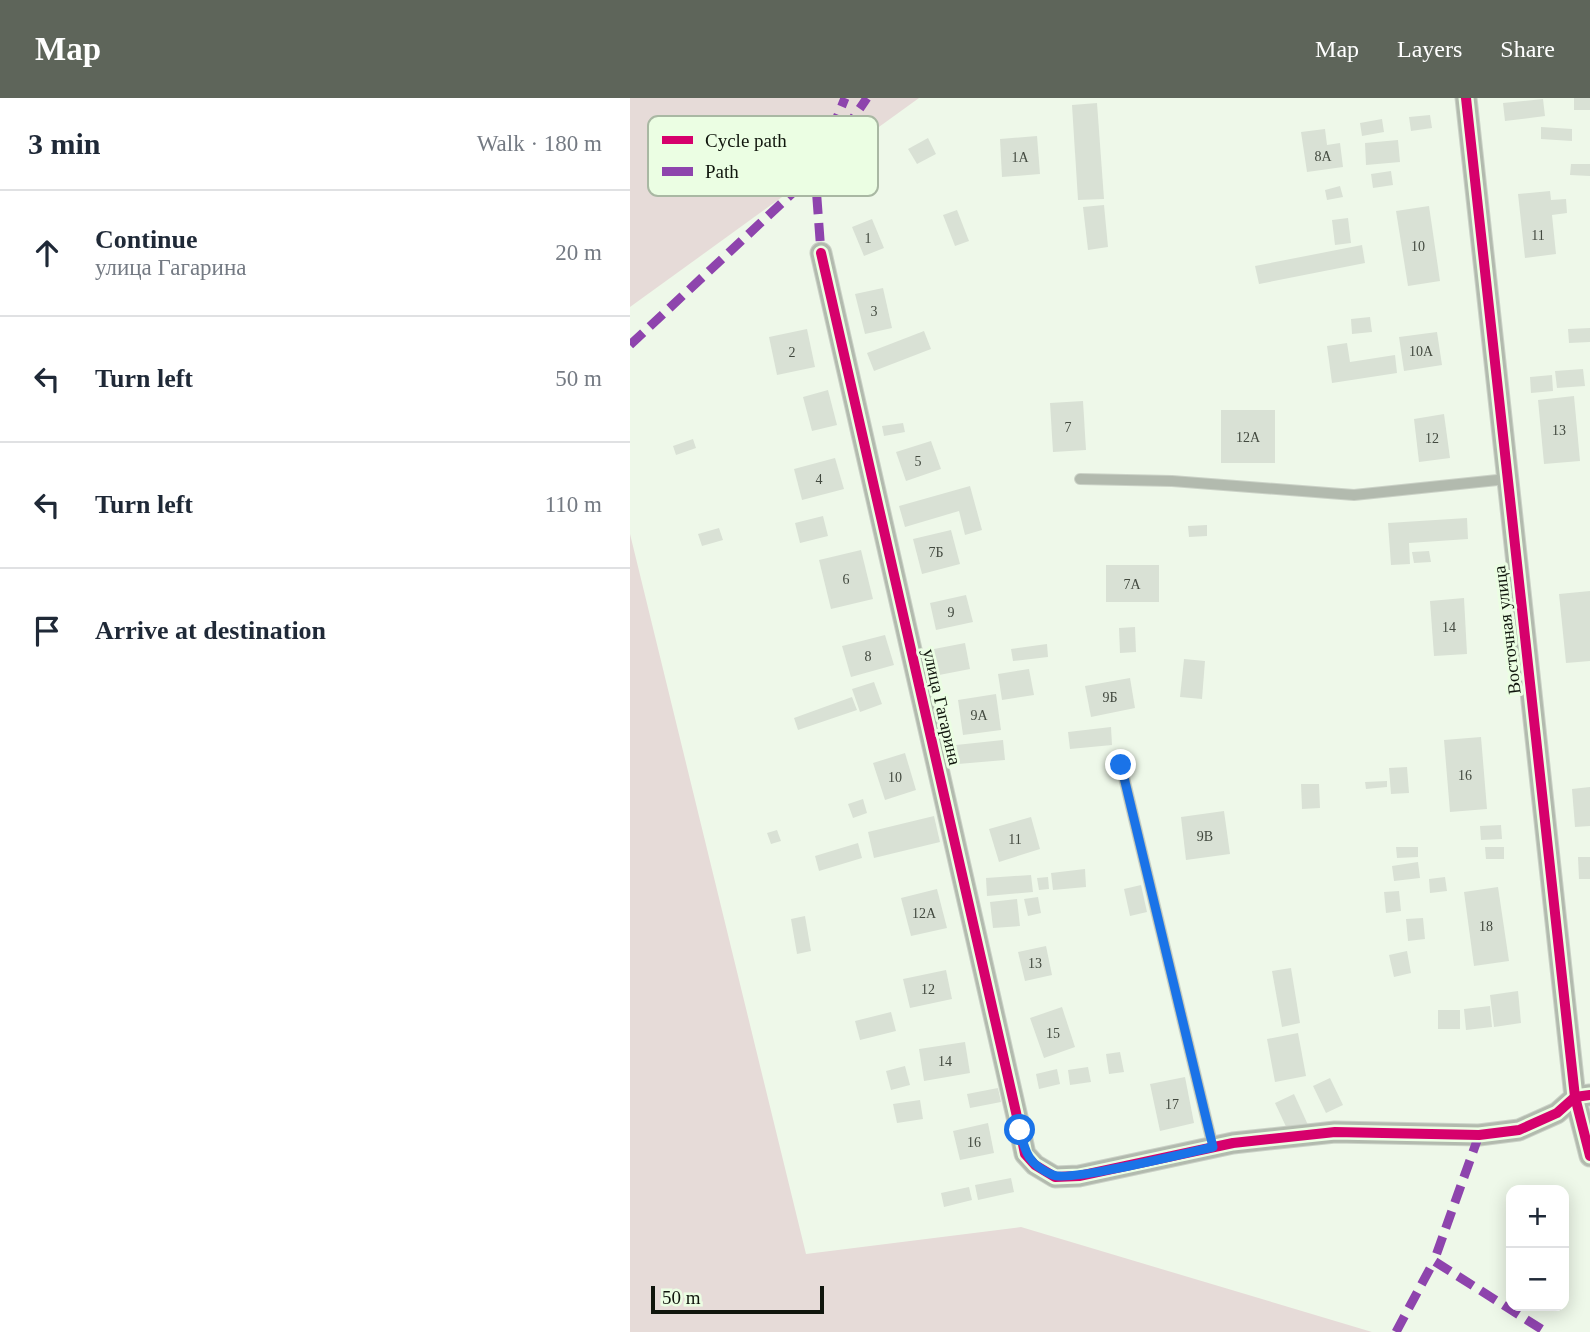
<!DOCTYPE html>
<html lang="en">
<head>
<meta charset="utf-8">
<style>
	:root { --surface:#fff; --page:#f2f2f3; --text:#1f2937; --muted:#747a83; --line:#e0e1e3; --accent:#5e655a }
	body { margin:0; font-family:Georgia,serif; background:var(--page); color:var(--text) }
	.controls { position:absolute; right:21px; bottom:21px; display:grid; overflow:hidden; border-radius:14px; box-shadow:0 4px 18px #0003 }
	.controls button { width:63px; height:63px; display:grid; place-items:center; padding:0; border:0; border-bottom:2px solid var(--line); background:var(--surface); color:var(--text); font:35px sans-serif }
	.scale { position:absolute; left:21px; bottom:18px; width:173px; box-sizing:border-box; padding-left:7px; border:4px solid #10160d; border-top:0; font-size:19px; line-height:24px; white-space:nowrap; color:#10160d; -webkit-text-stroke:5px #ebfee3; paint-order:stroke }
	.stop { position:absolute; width:21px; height:21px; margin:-16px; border:5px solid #1a73e8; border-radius:50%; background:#fff }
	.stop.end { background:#1a73e8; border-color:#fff; box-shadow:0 2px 7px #0008 }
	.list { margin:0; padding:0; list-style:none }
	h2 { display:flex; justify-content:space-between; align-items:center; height:91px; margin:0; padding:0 28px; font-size:30px }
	h2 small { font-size:23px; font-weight:400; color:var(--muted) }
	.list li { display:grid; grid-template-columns:46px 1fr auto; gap:21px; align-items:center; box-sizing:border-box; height:126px; padding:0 28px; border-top:2px solid var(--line) }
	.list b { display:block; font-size:26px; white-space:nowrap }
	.list p { margin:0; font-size:23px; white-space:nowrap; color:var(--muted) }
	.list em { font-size:23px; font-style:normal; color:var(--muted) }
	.icon { flex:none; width:38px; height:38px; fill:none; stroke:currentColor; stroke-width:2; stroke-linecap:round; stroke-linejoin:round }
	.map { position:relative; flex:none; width:960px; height:1234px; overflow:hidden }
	header { display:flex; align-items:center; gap:42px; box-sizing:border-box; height:98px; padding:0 35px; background:var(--accent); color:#fff }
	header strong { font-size:33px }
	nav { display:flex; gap:38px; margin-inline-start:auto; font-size:24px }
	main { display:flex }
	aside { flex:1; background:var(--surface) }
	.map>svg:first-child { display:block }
	.green { fill:#e6dbd8 }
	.building { fill:#d9e1d5 }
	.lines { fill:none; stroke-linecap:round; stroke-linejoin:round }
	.service-casing { stroke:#cbd2c7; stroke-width:12 }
	.minor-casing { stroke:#cbd2c7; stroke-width:23 }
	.service { stroke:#b2baae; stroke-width:10 }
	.minor { stroke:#b2baae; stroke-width:21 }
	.quiet { stroke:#8e44ad; stroke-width:9; stroke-dasharray:18 9; stroke-linecap:butt }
	.cycleway-casing { stroke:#ebfee3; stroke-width:15 }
	.cycleway { stroke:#d6006c; stroke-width:10 }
	.route { stroke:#1a73e8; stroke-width:9 }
	.labels { text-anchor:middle; stroke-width:6; stroke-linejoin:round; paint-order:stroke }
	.number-label { font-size:14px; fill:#42493f }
	.street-label { font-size:18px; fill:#10160d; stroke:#ebfee3 }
	.key { fill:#ebfee3; stroke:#a9b8a3; stroke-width:2 }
	.key-label { font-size:19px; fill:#10160d }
</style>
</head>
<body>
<header>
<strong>Map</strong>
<nav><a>Map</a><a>Layers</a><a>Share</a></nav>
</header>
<main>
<aside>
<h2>3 min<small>Walk · 180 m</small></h2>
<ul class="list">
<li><svg class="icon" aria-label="ahead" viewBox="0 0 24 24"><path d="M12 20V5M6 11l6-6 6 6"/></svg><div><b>Continue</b><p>улица Гагарина</p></div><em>20 m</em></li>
<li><svg class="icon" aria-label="left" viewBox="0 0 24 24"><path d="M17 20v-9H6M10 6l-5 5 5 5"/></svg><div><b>Turn left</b></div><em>50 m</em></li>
<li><svg class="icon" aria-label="left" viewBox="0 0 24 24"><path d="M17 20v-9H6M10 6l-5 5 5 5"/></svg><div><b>Turn left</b></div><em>110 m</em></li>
<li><svg class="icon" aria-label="arrive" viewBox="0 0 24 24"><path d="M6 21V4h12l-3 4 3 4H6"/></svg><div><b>Arrive at destination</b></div></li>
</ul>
</aside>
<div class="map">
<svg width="960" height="1234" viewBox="0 0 960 1234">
	<rect width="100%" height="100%" fill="#eef8e9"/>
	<g class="green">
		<polygon points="0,0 289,0 0,209"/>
		<polygon points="0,436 176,1156 391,1129 742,1234 0,1234"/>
	</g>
	<g class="building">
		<rect x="944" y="0" width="16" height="12"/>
		<polygon points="913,1 915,18 875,23 873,5"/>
		<polygon points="467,5 474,101 448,102 442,7"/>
		<polygon points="800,17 802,30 781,33 779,19"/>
		<polygon points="752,21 754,34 732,38 730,25"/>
		<polygon points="911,29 942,31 942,43 911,41"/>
		<polygon points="695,31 697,47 710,45 713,69 677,74 671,34"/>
		<polygon points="407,38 410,76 372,79 370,41"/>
		<polygon points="298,40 306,56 287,66 278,51"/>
		<polygon points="768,42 770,64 736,67 735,45"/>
		<polygon points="941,66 960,66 960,78 940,77"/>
		<polygon points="761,73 763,87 743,90 741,76"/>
		<polygon points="710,88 713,99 697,102 695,92"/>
		<polygon points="920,93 921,102 936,101 937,115 922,117 926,156 895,160 888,96"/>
		<polygon points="474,107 478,149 458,152 453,109"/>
		<polygon points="799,108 810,183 778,188 766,113"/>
		<polygon points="327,112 339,143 325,148 313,117"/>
		<polygon points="718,120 721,145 705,147 702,122"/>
		<polygon points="242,121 254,150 234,158 222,129"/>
		<polygon points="732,147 735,165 629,186 625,168"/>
		<polygon points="253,190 262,230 235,236 225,196"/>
		<polygon points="740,219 742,234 722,236 721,221"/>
		<polygon points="960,230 960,244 939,245 938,231"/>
		<polygon points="177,231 185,269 147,277 139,239"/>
		<polygon points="294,233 301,251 244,273 237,255"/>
		<polygon points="807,234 812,267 774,273 769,239"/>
		<polygon points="717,245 720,264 765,257 767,275 702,285 697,248"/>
		<polygon points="953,271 955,288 927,290 925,273"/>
		<polygon points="922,277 923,293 901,295 900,279"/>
		<polygon points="198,292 207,327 182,333 173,299"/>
		<polygon points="944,298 950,363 914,366 908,302"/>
		<polygon points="453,303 456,352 423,354 420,305"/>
		<rect x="591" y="312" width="54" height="53"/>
		<polygon points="814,316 820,360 789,364 784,321"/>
		<polygon points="273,325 275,334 254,338 252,328"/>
		<polygon points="63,341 66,350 46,357 43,348"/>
		<polygon points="301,343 311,371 276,383 266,354"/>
		<polygon points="205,360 214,391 172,402 164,371"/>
		<polygon points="340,388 352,432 335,437 329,413 275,429 269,408"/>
		<polygon points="193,418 198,438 170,445 165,425"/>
		<polygon points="837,420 838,441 779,445 780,466 761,467 758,425"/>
		<polygon points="577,427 577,438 559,439 558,428"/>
		<polygon points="89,430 93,442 72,448 68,436"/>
		<polygon points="321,432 330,466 292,476 283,441"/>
		<polygon points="231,452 243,501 201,511 189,462"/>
		<polygon points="799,453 801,464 784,465 782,454"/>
		<rect x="476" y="467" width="53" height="37"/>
		<polygon points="960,493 960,563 936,565 929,496"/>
		<polygon points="336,497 343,524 306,532 300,505"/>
		<polygon points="834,500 837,556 804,558 800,503"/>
		<polygon points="505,529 506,554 490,555 489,530"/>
		<polygon points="255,537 264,567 221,579 212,548"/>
		<polygon points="335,545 340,571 304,578 299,552"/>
		<polygon points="417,546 418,559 383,563 381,551"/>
		<polygon points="554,561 575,563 572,601 550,599"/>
		<polygon points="399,571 404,597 372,602 368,576"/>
		<polygon points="500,580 505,610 461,619 455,588"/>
		<polygon points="244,584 252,606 230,614 222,591"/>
		<polygon points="366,596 371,632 333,637 328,602"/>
		<polygon points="222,599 227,612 168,632 164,620"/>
		<polygon points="481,629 482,647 440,651 438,634"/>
		<polygon points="851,639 857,711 820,714 814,642"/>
		<polygon points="373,642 375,662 328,666 326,647"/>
		<polygon points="275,655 286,692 255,702 243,665"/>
		<polygon points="777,669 779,695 761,696 759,670"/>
		<polygon points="757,683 757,689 736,691 735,684"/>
		<polygon points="671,686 689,686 690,710 672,711"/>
		<polygon points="960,689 960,728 945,729 942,691"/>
		<polygon points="233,701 237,715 223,720 218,706"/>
		<polygon points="594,713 600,756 556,762 551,719"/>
		<polygon points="304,718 310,744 244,760 238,734"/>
		<polygon points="401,719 410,751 369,764 359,731"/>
		<polygon points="871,727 872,741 851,742 850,728"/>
		<polygon points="147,732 151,743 141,746 137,735"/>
		<polygon points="228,745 232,760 189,773 185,758"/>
		<polygon points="766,749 788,749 788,759 767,760"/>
		<polygon points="855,749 874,749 874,761 856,761"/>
		<polygon points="948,759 960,759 960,781 949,781"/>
		<polygon points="788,764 790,780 764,783 762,768"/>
		<polygon points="455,771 456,789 423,792 421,775"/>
		<polygon points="401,777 403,794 357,798 356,780"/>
		<polygon points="418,779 419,791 409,792 407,780"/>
		<polygon points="815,779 817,793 800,795 799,781"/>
		<polygon points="511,787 517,814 500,818 494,791"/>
		<polygon points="868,789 879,863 844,868 834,794"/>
		<polygon points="307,791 317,830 281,838 271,800"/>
		<polygon points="769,793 771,813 756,815 754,794"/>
		<polygon points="408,799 411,815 398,818 394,801"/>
		<polygon points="387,801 390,828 363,830 360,804"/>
		<polygon points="175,818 181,853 167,856 161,821"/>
		<polygon points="793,820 795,841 778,843 776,821"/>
		<polygon points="416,848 422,877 395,883 388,854"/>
		<polygon points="777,853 781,875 764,879 759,857"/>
		<polygon points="661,870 670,925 652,929 642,873"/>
		<polygon points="316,872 322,901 280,910 273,881"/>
		<polygon points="888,893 891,925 864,929 860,897"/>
		<polygon points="860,908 862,929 836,932 834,911"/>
		<polygon points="432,909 445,949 414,960 400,920"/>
		<rect x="808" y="912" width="22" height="19"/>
		<polygon points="261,914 266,933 230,942 225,923"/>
		<polygon points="668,935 676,978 645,984 637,941"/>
		<polygon points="335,944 340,975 294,983 289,951"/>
		<polygon points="490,954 494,974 479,976 476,956"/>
		<polygon points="275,968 280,987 261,992 256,973"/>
		<polygon points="458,969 461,984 440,987 438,972"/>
		<polygon points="427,971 430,986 409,991 406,976"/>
		<polygon points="555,979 564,1025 530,1033 520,986"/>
		<polygon points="700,980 713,1007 696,1015 683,988"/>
		<polygon points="368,990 371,1004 340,1010 337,996"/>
		<polygon points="664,996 678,1027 659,1035 645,1005"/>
		<polygon points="290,1002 293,1021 267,1025 263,1006"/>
		<polygon points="358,1025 364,1055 330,1062 323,1033"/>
		<polygon points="381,1080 384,1094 348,1102 345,1087"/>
		<polygon points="339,1089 342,1102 314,1109 311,1095"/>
	</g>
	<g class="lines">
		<defs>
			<g id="service">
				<polyline points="450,381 542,383 724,397 877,381"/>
				<polyline points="491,667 583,1049"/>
			</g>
			<g id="minor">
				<path d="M836,0C872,333 910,666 945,999L960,1058"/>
				<polyline points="191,155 390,1032 395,1056 405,1067 425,1079 449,1078 603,1045 705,1034 849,1037 889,1032 927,1015 945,999 960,997"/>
			</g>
		</defs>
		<use href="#service" class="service-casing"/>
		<use href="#minor" class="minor-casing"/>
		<use href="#service" class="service"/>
		<use href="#minor" class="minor"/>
		<g class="quiet">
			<polyline points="199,55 237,0"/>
			<polyline points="187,72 185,74 191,155"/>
			<polyline points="0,247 185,74 215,0"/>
			<polyline points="849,1037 804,1163 916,1234"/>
			<polyline points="766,1234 804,1163"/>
		</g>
		<defs>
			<g id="cycleway">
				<path d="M836,0C872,333 910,666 945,999L960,1058"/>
				<polyline points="191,155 390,1032 395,1056 405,1067 425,1079 449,1078 603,1045 705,1034 849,1037 889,1032 927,1015 945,999 960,997"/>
			</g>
		</defs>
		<use href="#cycleway" class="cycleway-casing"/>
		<use href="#cycleway" class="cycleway"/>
	</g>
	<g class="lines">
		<path class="route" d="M390,1032C395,1055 399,1067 423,1077C440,1084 557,1055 583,1049L491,667"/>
	</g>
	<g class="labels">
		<g class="number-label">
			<text x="693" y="63">8А</text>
			<text x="390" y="64">1А</text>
			<text x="908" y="142">11</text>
			<text x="238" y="145">1</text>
			<text x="788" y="153">10</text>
			<text x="244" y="218">3</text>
			<text x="791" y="258">10А</text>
			<text x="162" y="259">2</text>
			<text x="438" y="334">7</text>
			<text x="929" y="337">13</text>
			<text x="618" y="344">12А</text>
			<text x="802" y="345">12</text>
			<text x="288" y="368">5</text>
			<text x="189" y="386">4</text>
			<text x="306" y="459">7Б</text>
			<text x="216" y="486">6</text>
			<text x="502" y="491">7А</text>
			<text x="321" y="519">9</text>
			<text x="819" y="534">14</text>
			<text x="238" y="563">8</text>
			<text x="480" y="604">9Б</text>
			<text x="349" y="622">9А</text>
			<text x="835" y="682">16</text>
			<text x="265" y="684">10</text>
			<text x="575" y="743">9В</text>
			<text x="385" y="746">11</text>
			<text x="294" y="820">12А</text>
			<text x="856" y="833">18</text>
			<text x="405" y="870">13</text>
			<text x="298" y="896">12</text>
			<text x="423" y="940">15</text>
			<text x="315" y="968">14</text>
			<text x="542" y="1011">17</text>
			<text x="344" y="1049">16</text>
		</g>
		<g class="street-label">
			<text transform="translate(877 532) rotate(-97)" y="6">Восточная улица</text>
			<text transform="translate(312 609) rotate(77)" y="6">улица Гагарина</text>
		</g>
	</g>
	<rect x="18" y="18" width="230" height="80" rx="10" class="key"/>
	<rect x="32" y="38" width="31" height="8" fill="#d6006c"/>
	<rect x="32" y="69" width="31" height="9" fill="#8e44ad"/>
	<g class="key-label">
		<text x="75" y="49">Cycle path</text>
		<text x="75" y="80">Path</text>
	</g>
</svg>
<div class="controls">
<button>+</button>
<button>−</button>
</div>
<div class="scale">50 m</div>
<div class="stop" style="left:390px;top:1032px"></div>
<div class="stop end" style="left:491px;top:667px"></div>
</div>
</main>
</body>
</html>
